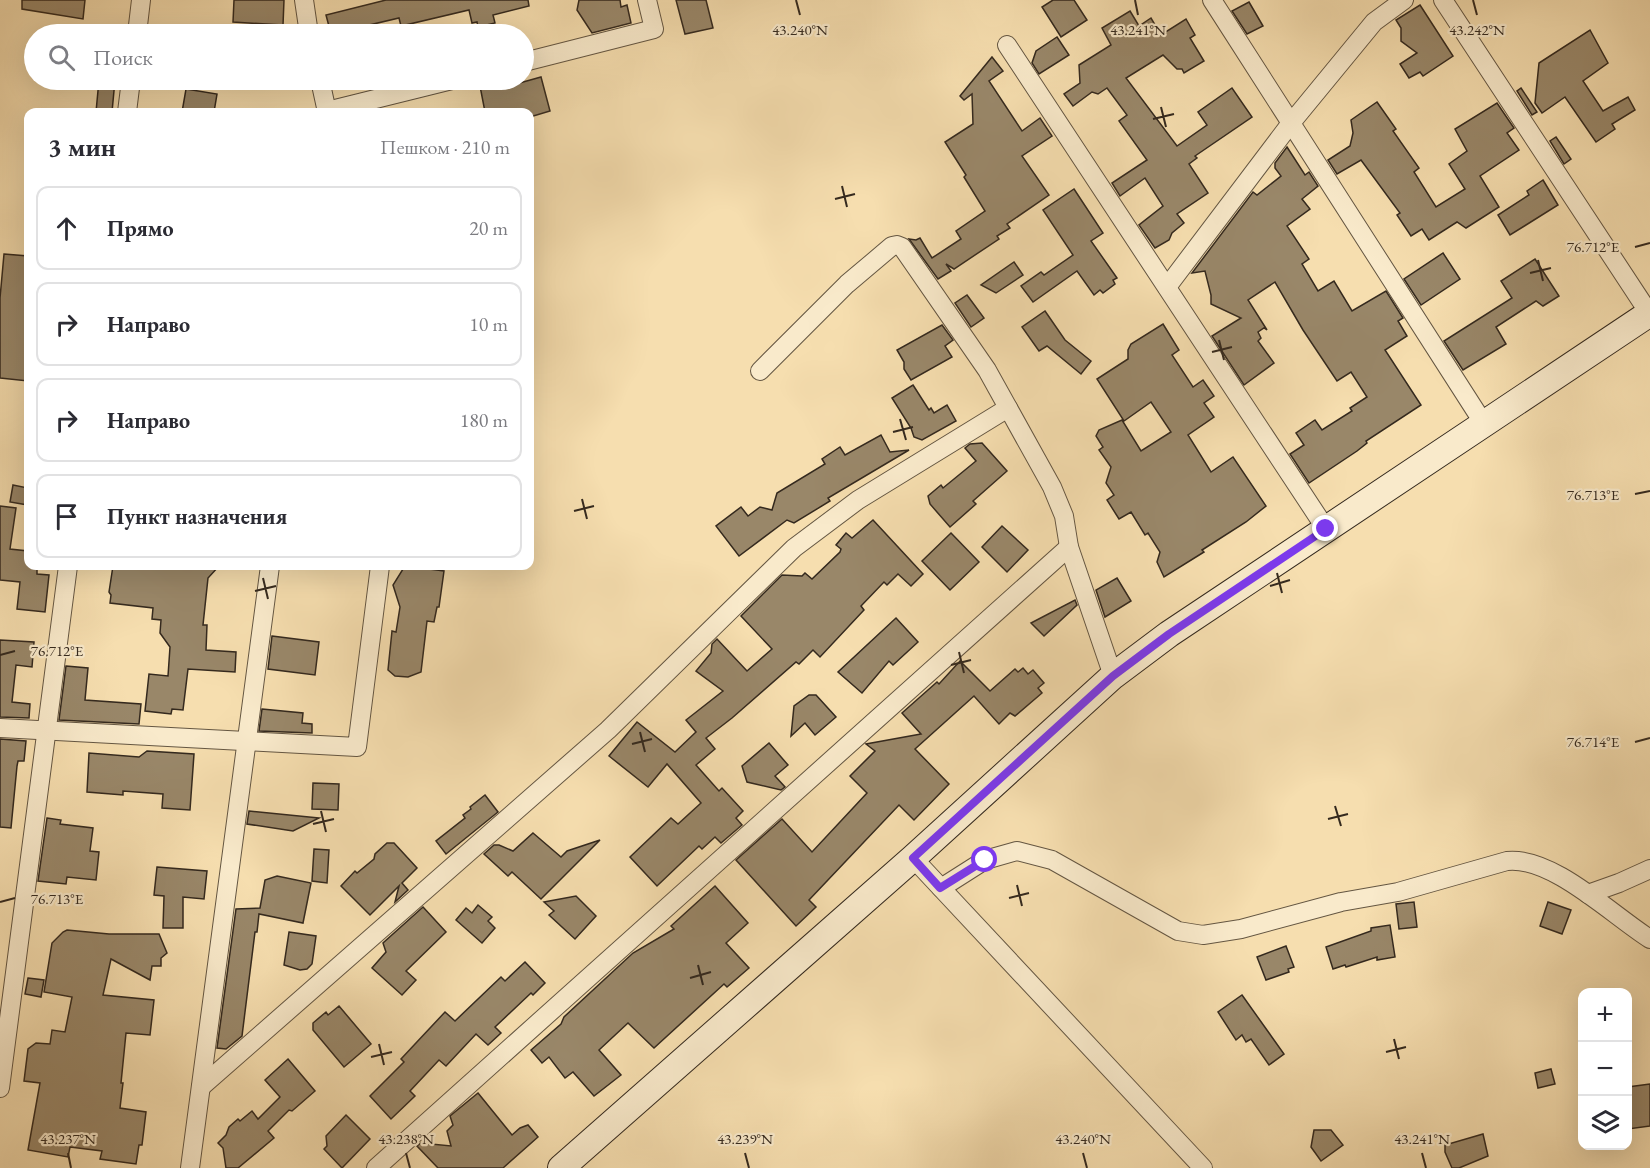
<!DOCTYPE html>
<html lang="ru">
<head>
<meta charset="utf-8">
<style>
	:root { --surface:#fff; --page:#f7f7f7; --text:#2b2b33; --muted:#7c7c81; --line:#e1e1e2 }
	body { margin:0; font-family:"EB Garamond",serif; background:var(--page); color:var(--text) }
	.controls { position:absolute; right:18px; bottom:18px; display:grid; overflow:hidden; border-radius:12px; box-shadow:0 6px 24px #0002 }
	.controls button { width:54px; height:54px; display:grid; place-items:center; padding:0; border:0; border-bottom:2px solid var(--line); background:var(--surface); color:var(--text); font:30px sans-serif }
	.stop { position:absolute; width:18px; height:18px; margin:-14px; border:4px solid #7c3aed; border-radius:50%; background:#fff }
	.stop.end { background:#7c3aed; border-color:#fff; box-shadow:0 2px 6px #0008 }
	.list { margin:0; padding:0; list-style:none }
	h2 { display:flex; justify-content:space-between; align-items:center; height:78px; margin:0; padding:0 24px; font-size:26px }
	h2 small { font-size:20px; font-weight:400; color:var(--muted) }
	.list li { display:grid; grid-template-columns:39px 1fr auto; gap:18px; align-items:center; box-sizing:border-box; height:84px; margin:0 12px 12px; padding:0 12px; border:2px solid var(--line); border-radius:12px }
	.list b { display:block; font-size:22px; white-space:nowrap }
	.list em { font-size:20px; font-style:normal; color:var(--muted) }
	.icon { flex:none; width:33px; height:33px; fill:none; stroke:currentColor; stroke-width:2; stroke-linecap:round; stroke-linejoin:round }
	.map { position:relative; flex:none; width:1650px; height:1168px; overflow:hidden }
	.search { position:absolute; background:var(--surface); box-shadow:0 6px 24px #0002; left:24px; top:24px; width:510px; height:66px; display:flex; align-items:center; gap:15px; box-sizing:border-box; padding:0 21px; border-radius:33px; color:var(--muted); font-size:22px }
	.panel { position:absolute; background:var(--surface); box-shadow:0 6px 24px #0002; left:24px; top:108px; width:510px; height:462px; border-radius:12px }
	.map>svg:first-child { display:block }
	.building { fill:#998769; stroke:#34291e; stroke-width:1.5 }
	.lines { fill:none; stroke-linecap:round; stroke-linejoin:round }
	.street-casing { stroke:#645642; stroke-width:20 }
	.secondary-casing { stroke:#34291e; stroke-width:28 }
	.street { stroke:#f9eacb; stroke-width:18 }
	.secondary { stroke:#f9eacb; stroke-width:26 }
	.route { stroke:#7c3aed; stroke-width:8 }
	.ticks { fill:none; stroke:#34291e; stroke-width:2 }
	.ticks-label { font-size:15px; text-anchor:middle; fill:#34291e; stroke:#f9eacb; stroke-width:4.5; stroke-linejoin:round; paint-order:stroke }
</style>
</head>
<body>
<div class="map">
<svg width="1650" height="1168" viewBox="0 0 1650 1168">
	<rect width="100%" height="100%" fill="#f6deaf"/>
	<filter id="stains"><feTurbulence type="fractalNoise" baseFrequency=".00333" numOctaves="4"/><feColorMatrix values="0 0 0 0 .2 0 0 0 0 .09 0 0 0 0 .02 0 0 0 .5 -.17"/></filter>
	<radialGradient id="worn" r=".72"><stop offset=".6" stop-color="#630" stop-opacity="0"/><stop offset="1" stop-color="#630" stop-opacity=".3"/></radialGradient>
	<g class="building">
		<polygon points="22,0 85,0 83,19 22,9"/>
		<polygon points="234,0 284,0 283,25 233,22"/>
		<polygon points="386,0 528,0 529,6 493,15 495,23 478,27 477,22 472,23 469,10 401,26 399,18 331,34 326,15"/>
		<polygon points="579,0 620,0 621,7 627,5 631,23 592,33 577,10"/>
		<polygon points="676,0 706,0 713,28 685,34"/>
		<polygon points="1053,0 1074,0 1087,20 1061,37 1042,7"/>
		<polygon points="1249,2 1263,26 1247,34 1232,11"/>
		<polygon points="1420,5 1453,56 1423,76 1420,72 1409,78 1400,64 1417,53 1401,41 1401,28 1396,20"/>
		<polygon points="1130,11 1139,26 1151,18 1161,35 1186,19 1195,35 1190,38 1204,61 1184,73 1182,69 1177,69 1163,55 1126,78 1177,146 1207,125 1198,112 1232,88 1252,117 1195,156 1197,158 1189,164 1208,193 1177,214 1184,223 1172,233 1169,240 1155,248 1139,225 1163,206 1145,178 1120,196 1112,183 1147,160 1119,121 1127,115 1107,88 1098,94 1092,92 1073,106 1064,94 1080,83 1079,65 1111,45 1102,28"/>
		<polygon points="1590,30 1608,63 1583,81 1603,111 1628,97 1635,110 1612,124 1615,129 1596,142 1565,97 1542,113 1535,103 1539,63"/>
		<polygon points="1057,37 1069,55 1039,74 1032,63 1036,51"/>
		<polygon points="992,57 1003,71 989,81 1022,131 1040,118 1052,136 1022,156 1049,195 1007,224 1010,228 997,236 999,239 954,269 946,264 951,271 938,279 909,239 916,240 920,238 932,258 961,239 956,231 985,211 964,177 966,175 945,142 973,124 972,94 964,100 960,96"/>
		<polygon points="541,77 550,111 530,117 530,112 485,112 480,86 497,82 498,89"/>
		<polygon points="99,80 115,80 112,112 96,112"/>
		<polygon points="1521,88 1537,112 1532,115 1517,91"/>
		<polygon points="186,89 217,94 214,112 182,112"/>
		<polygon points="1377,102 1396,129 1393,131 1419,168 1414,172 1436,207 1465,189 1449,164 1467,151 1455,129 1497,103 1514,128 1507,133 1519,150 1480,176 1499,207 1466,228 1457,222 1429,240 1422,229 1411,236 1397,215 1400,213 1361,160 1337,174 1328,160 1350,146 1353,133 1351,120"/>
		<polygon points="1556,137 1571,159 1564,164 1550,141"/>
		<polygon points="1287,147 1305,175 1309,172 1318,186 1302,199 1310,209 1287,226 1309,259 1302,264 1318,291 1334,281 1352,311 1386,291 1403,318 1398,321 1407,336 1385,350 1421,405 1366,441 1367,443 1357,451 1309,483 1290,454 1304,445 1296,433 1315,420 1322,430 1352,411 1350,408 1367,397 1351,372 1337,381 1303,330 1275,282 1248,300 1267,330 1264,328 1258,332 1261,338 1258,341 1274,363 1244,385 1212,336 1241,318 1211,304 1211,295 1205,271 1192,273 1253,192 1257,195 1281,176 1275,168 1275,163"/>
		<polygon points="1543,180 1558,205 1510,235 1498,215 1529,195 1527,191"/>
		<polygon points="1074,189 1103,233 1091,241 1117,278 1113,280 1115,284 1103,293 1100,290 1094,295 1077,271 1033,302 1021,286 1041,272 1044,275 1073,255 1043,210"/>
		<polygon points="1443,253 1460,279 1421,305 1404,279"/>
		<polygon points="4,254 28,256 28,381 0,378 0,298"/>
		<polygon points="1535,259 1559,296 1543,306 1536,301 1496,327 1506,344 1463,370 1444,341 1512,298 1501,281"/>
		<polygon points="1014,262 1023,275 996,293 981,285"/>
		<polygon points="967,295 984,318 971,327 955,303"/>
		<polygon points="1045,311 1065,340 1091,361 1081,374 1047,346 1039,351 1022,327"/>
		<polygon points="1163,324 1179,350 1172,355 1193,387 1203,380 1214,396 1204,403 1214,417 1188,435 1211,472 1233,457 1266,506 1246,522 1202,550 1204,552 1164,577 1157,562 1160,552 1148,533 1145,535 1131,512 1119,519 1107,500 1114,495 1106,483 1111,467 1099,450 1103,447 1096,436 1099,430 1122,420 1141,451 1171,432 1151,402 1124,421 1097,379 1128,359 1128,350 1131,344"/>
		<polygon points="942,325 953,340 945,346 952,357 911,380 904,369 904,362 897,350"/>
		<polygon points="913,385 929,410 931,408 934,413 947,405 956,421 922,440 914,437 911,428 892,398"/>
		<polygon points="881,435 890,452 909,450 828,498 830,501 794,523 787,520 739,556 716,526 741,507 748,516 760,507 772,510 777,493 825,464 822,459 840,447 845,455"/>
		<polygon points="982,443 1007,471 973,501 976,504 950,527 930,504 928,496 941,485 943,488 976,461 965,448 970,444"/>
		<polygon points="13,485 28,488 28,505 10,502"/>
		<polygon points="0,506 16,508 10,549 28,551 28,566 37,566 37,574 49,575 45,612 17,609 20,582 0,580"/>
		<polygon points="873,520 923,574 911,586 898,574 887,585 884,582 861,606 864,610 820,657 813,650 799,664 796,662 732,718 706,738 715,749 696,765 719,791 722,788 743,811 736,818 742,825 721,843 715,837 702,849 699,846 657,886 630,857 671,818 678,824 701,803 667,764 648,787 609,756 637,722 675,752 696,732 686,720 723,691 696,671 711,653 712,644 717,639 747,671 772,649 741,616 782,575 802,576 805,573 812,579 840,552 841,549 836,545 846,533 852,538"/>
		<polygon points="1002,526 1028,550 1007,572 982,547"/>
		<polygon points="951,533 979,562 950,590 922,561"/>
		<polygon points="113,566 156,568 157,566 219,566 208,578 203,625 207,625 206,650 236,652 235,672 188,669 183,710 172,709 171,714 145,711 149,674 168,676 170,647 160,633 161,620 152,619 153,608 110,603 111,595 109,592"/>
		<polygon points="407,566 444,571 439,607 437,607 434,622 427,621 421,672 408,677 395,676 388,670 392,631 396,632 400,607 393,585 403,569"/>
		<polygon points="1117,578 1131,601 1105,617 1096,590"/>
		<polygon points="1075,600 1077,605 1044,636 1031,623"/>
		<polygon points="896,618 918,642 893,665 889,661 862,693 838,672"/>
		<polygon points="272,636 319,642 315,675 268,669"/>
		<polygon points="0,640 34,642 32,667 16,665 12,702 30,704 29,718 0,717"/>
		<polygon points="960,661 990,691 1015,669 1018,672 1023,668 1028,674 1033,670 1044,683 1038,688 1042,693 1015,716 1010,713 999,724 974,696 915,749 949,784 914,820 899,805 809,900 816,907 796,926 736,860 782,819 812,852 867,793 850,776 875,751 866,744 921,734 902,713 937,682 939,684"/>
		<polygon points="66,666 88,668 85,700 141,704 139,724 59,720"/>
		<polygon points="809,695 816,695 836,717 815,735 805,723 791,736 794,706"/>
		<polygon points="262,709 303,713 302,723 312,724 312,733 259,731"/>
		<polygon points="0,739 26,741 24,761 18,761 17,766 11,828 0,827"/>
		<polygon points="769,743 788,765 775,776 785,787 781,790 747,782 742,766"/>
		<polygon points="147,751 194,754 190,810 162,808 163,794 123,791 123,795 87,792 89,753 139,757"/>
		<polygon points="313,783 339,784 338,810 312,809"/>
		<polygon points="485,795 498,812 446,854 436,841 465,818 463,815 471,809 470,807"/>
		<polygon points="249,811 319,818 293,831 247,824"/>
		<polygon points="47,818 61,820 60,824 93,828 90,851 99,852 96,880 67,877 66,884 38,881"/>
		<polygon points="533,833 561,857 567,851 600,840 541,899 512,872 508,876 484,854 494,845 499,845 513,851"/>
		<polygon points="387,843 394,843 417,868 402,883 408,890 395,902 399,886 370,915 341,886 355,871 357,873 374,859 375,854"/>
		<polygon points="314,849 329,850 327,883 312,881"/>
		<polygon points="157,867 207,871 204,899 183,897 183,928 163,928 164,896 154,895"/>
		<polygon points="277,876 311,883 303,923 259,914 257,932 255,932 242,1036 226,1049 217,1048 236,909 260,908 265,880"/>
		<polygon points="715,886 748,923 726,943 749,968 727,987 724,984 654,1048 628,1023 599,1050 621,1075 594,1096 573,1072 565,1078 549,1057 542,1063 531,1050 561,1024 564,1017 633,953 674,929 671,926"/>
		<polygon points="576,896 596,916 575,939 549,915 554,911 544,902"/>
		<polygon points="1414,902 1417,927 1399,929 1396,904"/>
		<polygon points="1548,902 1571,910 1562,934 1540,926"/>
		<polygon points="478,905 492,917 488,921 495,928 482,943 456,920 466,908 472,913"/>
		<polygon points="423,907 446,932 406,971 416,980 402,995 372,968 386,952 383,943"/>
		<polygon points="1390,925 1395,957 1377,960 1377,957 1346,967 1345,965 1333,969 1326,947 1371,931 1371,928"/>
		<polygon points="67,930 109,934 159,934 167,953 161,958 161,966 152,966 150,980 111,959 103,995 154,1000 150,1035 126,1033 121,1083 123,1083 120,1108 146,1112 142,1145 139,1145 136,1164 100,1159 102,1151 70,1147 68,1157 28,1150 40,1083 24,1081 28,1049 36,1043 50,1044 52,1030 65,1032 72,997 44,992 52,943 63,932"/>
		<polygon points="289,932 316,936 312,964 307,969 300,970 284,965"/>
		<polygon points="1286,946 1294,967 1288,969 1289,972 1266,980 1257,957"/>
		<polygon points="525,962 545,983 533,995 531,993 495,1027 501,1033 488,1045 476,1034 446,1066 439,1060 410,1091 415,1096 391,1119 370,1096 404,1062 401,1059 445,1012 455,1021 501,977 505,981"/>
		<polygon points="28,978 44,980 41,997 25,994"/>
		<polygon points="1242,995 1284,1054 1269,1065 1251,1039 1246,1042 1242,1035 1236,1040 1218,1012"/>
		<polygon points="339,1006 371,1044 344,1067 313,1030 313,1023 326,1012 328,1015"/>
		<polygon points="288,1059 315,1091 292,1111 289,1110 268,1131 274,1138 238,1168 226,1168 223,1148 218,1143 226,1135 229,1127 238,1119 240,1121 252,1111 258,1119 280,1097 265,1080"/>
		<polygon points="1551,1069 1555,1084 1538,1088 1535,1073"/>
		<polygon points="1650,1084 1650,1126 1628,1129 1628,1087"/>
		<polygon points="478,1093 512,1135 520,1128 528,1125 538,1137 503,1168 438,1168 417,1146 421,1143 451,1146 447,1131 453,1125 450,1116"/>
		<polygon points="346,1115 370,1139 342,1168 324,1149 327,1146 326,1136"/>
		<polygon points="1314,1130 1331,1130 1343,1145 1321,1161 1311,1147"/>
		<polygon points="1483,1134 1488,1156 1459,1168 1452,1168 1445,1152 1445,1145"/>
	</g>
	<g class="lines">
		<defs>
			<g id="street">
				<polyline points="304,0 309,34"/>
				<polyline points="1212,0 1484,424"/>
				<polyline points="1443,0 1649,313"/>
				<polyline points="137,34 141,0"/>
				<polyline points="1007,45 1326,529"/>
				<polyline points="524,62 654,29 647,0"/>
				<polyline points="320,80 327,112"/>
				<polyline points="327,111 452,80"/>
				<polyline points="127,112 131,80"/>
				<polyline points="1167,287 1291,123 1374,22 1404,0"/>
				<polyline points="760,371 847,284 892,246 897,245 902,247 987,370 1052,487 1064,516 1069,547 1113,676"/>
				<polyline points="0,728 357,747 380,566"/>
				<polyline points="913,858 1203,1168"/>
				<path d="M941,888L985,860L1017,851L1052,860L1178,931L1203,935L1241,929L1341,902L1398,892L1507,861C1552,856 1612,915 1650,939"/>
				<polyline points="1588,894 1619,883 1650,869"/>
				<polyline points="201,1087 608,730 794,548 858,500 1008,408"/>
				<polyline points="0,1088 68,566"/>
				<polyline points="190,1168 270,566"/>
				<polyline points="376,1168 1069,547"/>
			</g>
			<polyline id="secondary" points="561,1168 913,858 1113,676 1169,634 1650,313"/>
		</defs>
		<use href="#street" class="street-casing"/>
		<use href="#secondary" class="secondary-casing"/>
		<use href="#street" class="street"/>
		<use href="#secondary" class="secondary"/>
	</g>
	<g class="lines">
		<polyline class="route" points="985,860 940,888 913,858 1113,676 1169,634 1326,529"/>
	</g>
	<path class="ticks" d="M796,0L800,15M1135,0L1138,15M1473,0L1477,15M1161,107L1166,127M1153,119L1174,114M842,186L847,207M835,199L855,194M1635,247L1650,243M1538,260L1543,281M1530,273L1551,268M1219,340L1224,360M1212,352L1232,347M900,419L906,440M893,432L913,427M1635,494L1650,491M582,499L587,519M574,511L594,506M1277,573L1282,593M263,578L268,599M1270,586L1290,580M255,591L276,586M959,652L964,673M0,655L15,651M951,665L971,660M640,732L645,752M1635,742L1650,738M632,744L652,739M1335,806L1341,826M321,811L326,832M1328,819L1348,814M313,824L334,819M1017,885L1022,906M1009,898L1029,893M0,902L15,898M698,965L703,985M690,978L711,972M1394,1039L1399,1059M379,1044L384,1065M1386,1052L1406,1047M371,1057L392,1052M68,1153L71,1168M406,1153L410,1168M745,1153L749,1168M1083,1153L1087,1168M1422,1153L1426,1168"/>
	<g class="ticks-label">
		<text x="800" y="35">43.240°N</text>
		<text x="1138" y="35">43.241°N</text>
		<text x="1477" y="35">43.242°N</text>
		<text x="1593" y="252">76.712°E</text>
		<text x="1593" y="500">76.713°E</text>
		<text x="57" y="656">76.712°E</text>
		<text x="1593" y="747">76.714°E</text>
		<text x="57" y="904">76.713°E</text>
		<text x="68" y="1144">43.237°N</text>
		<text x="406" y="1144">43.238°N</text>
		<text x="745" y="1144">43.239°N</text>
		<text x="1083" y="1144">43.240°N</text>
		<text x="1422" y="1144">43.241°N</text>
	</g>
	<rect width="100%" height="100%" filter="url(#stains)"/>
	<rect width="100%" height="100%" fill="url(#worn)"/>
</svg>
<div class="controls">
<button>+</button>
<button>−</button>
<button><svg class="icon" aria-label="layers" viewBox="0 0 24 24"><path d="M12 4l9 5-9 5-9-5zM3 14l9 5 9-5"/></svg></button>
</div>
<div class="stop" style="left:985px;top:860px"></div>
<div class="stop end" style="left:1326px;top:529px"></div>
<div class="search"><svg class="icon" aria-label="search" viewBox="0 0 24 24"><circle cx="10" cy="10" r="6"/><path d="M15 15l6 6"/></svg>Поиск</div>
<section class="panel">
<h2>3 мин<small>Пешком · 210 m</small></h2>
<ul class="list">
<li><svg class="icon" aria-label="ahead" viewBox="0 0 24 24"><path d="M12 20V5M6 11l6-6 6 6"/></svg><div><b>Прямо</b></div><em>20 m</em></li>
<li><svg class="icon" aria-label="right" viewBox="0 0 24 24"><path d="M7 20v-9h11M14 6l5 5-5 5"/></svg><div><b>Направо</b></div><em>10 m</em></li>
<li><svg class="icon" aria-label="right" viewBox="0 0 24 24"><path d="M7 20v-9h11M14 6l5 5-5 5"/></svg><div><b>Направо</b></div><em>180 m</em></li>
<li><svg class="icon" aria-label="arrive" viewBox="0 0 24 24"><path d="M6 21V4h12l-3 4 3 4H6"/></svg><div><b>Пункт назначения</b></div></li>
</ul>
</section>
</div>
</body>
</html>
